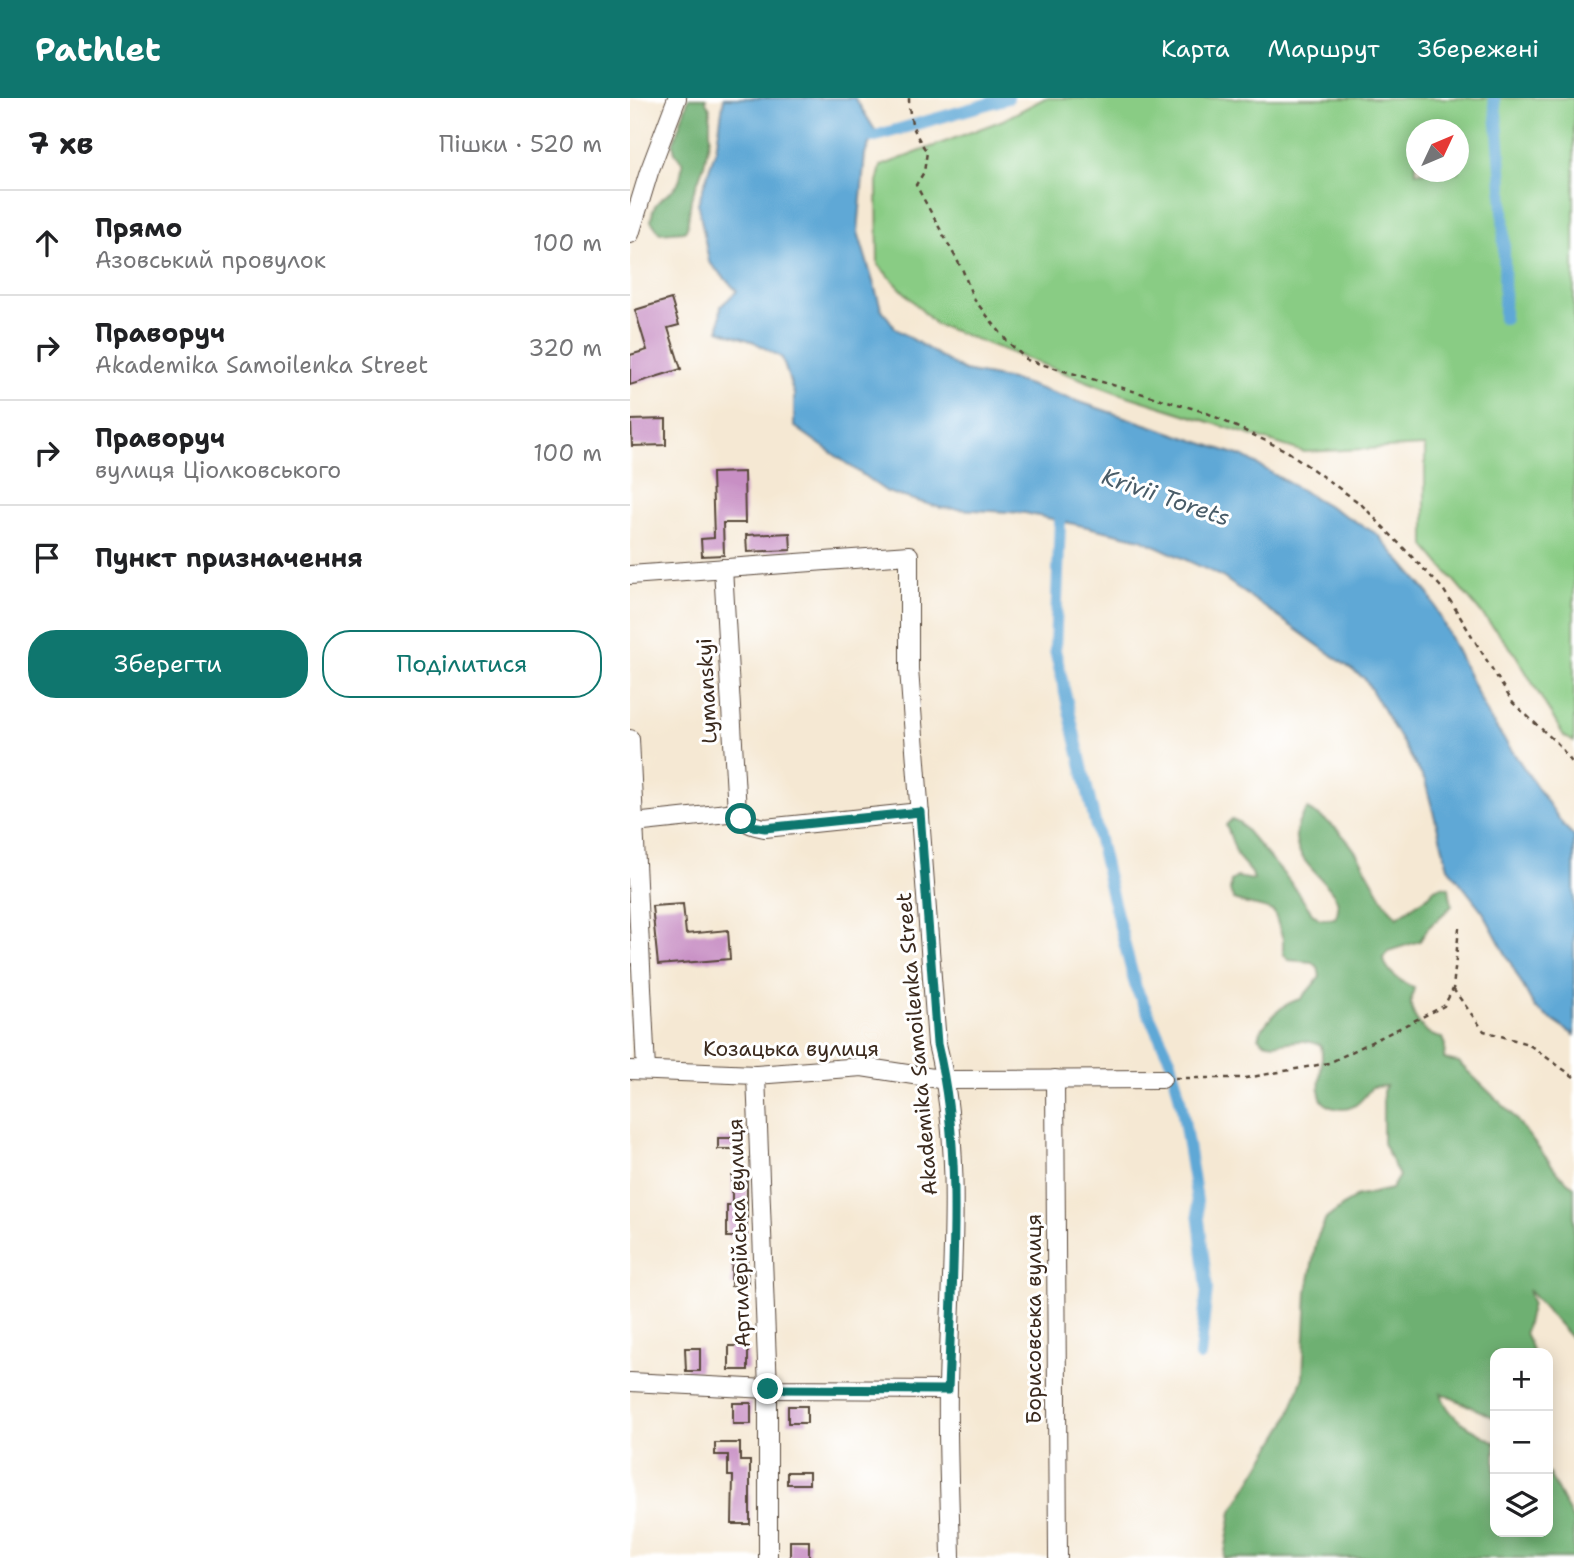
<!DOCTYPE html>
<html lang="uk">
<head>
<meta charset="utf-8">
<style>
	:root { --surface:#fff; --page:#f2f2f2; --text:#202124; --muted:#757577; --line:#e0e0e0; --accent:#0f766e }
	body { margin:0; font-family:"Shantell Sans",sans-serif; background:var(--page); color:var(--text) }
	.controls { position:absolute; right:21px; bottom:21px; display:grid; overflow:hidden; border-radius:14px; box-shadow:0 4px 18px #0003 }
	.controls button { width:63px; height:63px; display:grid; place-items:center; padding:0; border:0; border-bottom:2px solid var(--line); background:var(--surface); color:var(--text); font:35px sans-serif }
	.compass { position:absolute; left:776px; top:21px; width:63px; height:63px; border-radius:50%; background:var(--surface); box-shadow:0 4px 18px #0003; rotate:46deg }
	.stop { position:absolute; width:21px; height:21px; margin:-16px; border:5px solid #0f766e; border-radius:50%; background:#fff }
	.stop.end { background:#0f766e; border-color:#fff; box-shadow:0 2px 7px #0008 }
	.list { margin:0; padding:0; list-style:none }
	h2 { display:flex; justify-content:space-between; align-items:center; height:91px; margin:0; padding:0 28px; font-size:30px }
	h2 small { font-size:23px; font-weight:400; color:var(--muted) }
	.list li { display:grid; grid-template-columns:46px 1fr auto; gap:21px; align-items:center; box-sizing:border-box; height:105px; padding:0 28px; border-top:2px solid var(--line) }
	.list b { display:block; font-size:26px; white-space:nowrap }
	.list p { margin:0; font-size:23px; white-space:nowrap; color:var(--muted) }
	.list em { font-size:23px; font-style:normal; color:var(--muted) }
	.actions { display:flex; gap:14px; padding:21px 28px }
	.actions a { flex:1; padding:16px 0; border:2px solid var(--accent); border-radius:28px; text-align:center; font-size:24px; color:var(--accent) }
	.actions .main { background:var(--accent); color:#fff }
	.icon { flex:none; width:38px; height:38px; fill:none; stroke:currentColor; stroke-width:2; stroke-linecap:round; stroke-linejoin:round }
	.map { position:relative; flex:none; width:944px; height:1460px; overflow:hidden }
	header { display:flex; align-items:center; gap:42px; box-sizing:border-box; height:98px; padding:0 35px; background:var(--accent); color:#fff }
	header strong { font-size:33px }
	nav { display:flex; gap:38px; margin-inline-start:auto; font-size:24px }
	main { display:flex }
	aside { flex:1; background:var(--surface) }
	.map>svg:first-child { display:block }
	.green { fill:#89cc84; stroke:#627b51; stroke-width:2; fill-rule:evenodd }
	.forest { fill:#6eb072; stroke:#546d48; stroke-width:2 }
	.water { fill:#5ea8d6; stroke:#4c697a; stroke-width:2 }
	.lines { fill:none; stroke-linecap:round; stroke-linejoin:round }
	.canal { stroke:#5ea8d6; stroke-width:12 }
	.building { fill:#c88fc4 }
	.minor-casing { stroke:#574639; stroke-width:20 }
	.path { stroke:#574639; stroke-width:2.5; stroke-dasharray:5 5; stroke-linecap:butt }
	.minor { stroke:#fff; stroke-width:18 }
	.route { stroke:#0f766e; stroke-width:9 }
	.labels { text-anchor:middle; stroke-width:6; stroke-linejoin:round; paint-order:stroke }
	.street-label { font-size:21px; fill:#3b2a1e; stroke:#fff }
	.water-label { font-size:23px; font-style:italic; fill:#495c68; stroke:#fff }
</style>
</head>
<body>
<header>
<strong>Pathlet</strong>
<nav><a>Карта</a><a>Маршрут</a><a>Збережені</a></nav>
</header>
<main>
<aside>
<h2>7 хв<small>Пішки · 520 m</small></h2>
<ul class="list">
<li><svg class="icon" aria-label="ahead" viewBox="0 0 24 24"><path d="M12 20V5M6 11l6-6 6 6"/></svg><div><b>Прямо</b><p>Азовський провулок</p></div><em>100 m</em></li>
<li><svg class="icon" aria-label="right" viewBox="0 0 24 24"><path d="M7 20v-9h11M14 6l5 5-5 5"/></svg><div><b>Праворуч</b><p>Akademika Samoilenka Street</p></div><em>320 m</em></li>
<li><svg class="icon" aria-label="right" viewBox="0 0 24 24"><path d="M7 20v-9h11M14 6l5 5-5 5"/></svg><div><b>Праворуч</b><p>вулиця Ціолковського</p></div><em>100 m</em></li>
<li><svg class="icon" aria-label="arrive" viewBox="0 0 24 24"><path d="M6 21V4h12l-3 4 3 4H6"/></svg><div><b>Пункт призначення</b></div></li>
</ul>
<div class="actions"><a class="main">Зберегти</a><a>Поділитися</a></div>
</aside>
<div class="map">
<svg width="944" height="1460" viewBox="0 0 944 1460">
	<rect width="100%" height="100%" fill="#fff"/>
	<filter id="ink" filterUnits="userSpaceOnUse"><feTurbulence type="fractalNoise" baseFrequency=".0143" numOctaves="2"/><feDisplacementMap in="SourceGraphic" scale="14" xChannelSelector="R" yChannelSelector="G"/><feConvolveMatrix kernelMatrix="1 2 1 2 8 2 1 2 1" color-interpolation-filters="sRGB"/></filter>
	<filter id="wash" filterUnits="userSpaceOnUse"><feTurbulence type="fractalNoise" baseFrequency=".00686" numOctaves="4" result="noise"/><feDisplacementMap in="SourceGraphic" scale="28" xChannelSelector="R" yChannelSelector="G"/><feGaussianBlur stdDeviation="1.57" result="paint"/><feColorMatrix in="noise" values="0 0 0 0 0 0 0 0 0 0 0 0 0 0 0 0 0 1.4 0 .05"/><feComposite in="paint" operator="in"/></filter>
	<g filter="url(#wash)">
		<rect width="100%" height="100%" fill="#f5e8d3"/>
		<path class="green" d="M415,0H944V644L934,638L884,554L795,448V348L674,354L488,295L305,226L248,167L247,85L251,68L373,22ZM786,32H828V74H786Z"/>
		<g class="forest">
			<path d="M59,0H76V4L80,10V39L74,67L61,101L57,130L54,133L30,135L21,123C24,98 34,103 46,88C51,83 51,73 53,66L45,54L43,46Z"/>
			<path d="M677,711C706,726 722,744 737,773C747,790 753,805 767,819L800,797L804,791L812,788L819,790L822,808L798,830L790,843L758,853L753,860C758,876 770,883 784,890C783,895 780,902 781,907C783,922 797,939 812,940L815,947L814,961L828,964L881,1015L929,1076L944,1089V1243L898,1192L902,1205L895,1234L903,1255H865V1320L811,1295C818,1322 842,1331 865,1344V1434H918V1374L943,1422L944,1460H594L602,1413L656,1325L673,1279L677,1193L687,1140L696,1121L725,1099L761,1091L769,1078L753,1045V993L756,988L742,989C731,1004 722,1016 701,1009C696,1006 691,1004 690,997C687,982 695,966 691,947C685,945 679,943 673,943C658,942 639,952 628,939C636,922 652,905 671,901L690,879L688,869L682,864L658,862L653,855V841L644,814C630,807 618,808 604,802L600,793L601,783L607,779L624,782L622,775L608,759L596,727L602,721L609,724L658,781L683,816L690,821L705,820C726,785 635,765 677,711Z"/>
		</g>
		<polygon class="water" points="94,0 225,0 245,32 235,56 228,134 251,210 266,231 334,273 387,283 614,359 747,436 799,496 860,621 934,728 944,738 944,937 905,910 853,814 818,769 795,683 735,581 591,478 511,441 395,415 311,410 257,394 164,328 164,296 152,260 124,244 89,232 91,208 107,193 79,164 68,105 86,51"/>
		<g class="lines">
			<g class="canal">
				<path d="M864,0C874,73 875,147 874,220"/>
				<polyline points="242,39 378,0"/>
				<polyline points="430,423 425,552 482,798 506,890 541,963 552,1010 566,1096 577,1191 570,1258"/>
			</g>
		</g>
		<g id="blocks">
			<g class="building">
				<polygon points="41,201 49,227 38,230 51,271 0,287 0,257 17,252 5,212"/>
				<polygon points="36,321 36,347 2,348 1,322"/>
				<polygon points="114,374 115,425 93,425 94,457 72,458 71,441 84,440 82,375"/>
				<polygon points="160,435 161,452 117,454 116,437"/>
				<polygon points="53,806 56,836 98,832 100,861 28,867 22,808"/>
				<rect x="88" y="1040" width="24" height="11"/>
				<polygon points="102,1078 117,1078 117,1139 97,1139 97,1107 102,1107"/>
				<polygon points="102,1158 117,1158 118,1188 101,1188"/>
				<rect x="99" y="1248" width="19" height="24"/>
				<polygon points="55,1250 70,1250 70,1273 56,1273"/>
				<rect x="103" y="1305" width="18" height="21"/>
				<rect x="158" y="1308" width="19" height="17"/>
				<polygon points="85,1345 110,1345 110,1363 120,1363 120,1426 102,1426 103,1378 98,1378 98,1357 85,1357"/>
				<rect x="157" y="1374" width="22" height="12"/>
				<rect x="160" y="1443" width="19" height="17"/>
			</g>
		</g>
	</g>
	<g filter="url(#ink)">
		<use href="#blocks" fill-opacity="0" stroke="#574639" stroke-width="2"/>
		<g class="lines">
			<defs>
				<g id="minor">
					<polyline points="0,136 19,74 47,0"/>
					<polyline points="93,470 107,714"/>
					<path d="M0,477L279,457V571L307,946C335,1058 320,1176 318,1290C317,1346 320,1403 321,1460"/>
					<polyline points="0,641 16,972"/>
					<path d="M4,725L107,714C114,725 122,728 135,730L290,714"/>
					<polyline points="0,972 126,977 232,969 316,982 532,981"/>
					<polyline points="126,977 138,1291 138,1460"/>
					<polyline points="425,981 428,1460"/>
					<polyline points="0,1284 138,1291 318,1292"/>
				</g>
			</defs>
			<use href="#minor" class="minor-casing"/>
			<g class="path">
				<path d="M279,0C279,23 284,35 297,54L294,74L286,87L333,173L343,200L377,243L397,262L575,314L657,353L731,406L813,491L883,605L928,646L944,667"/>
				<polyline points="823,891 854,933 898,946 944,979"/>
				<polyline points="545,980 616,980 699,965 814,908 823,891 829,830"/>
			</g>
			<use href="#minor" class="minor"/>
		</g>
	</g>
	<g class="lines" filter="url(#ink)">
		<path class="route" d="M111,721L122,728L135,730L290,714L307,946C334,1054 322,1180 318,1292L138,1291"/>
	</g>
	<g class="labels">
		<g class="street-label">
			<text transform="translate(77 593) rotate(-93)" y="7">Lymanskyi</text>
			<text transform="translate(287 946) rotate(-95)" y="7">Akademika Samoilenka Street</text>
			<text x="161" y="958">Козацька вулиця</text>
			<text transform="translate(109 1135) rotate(-92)" y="7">Артилерійська вулиця</text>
			<text transform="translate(404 1221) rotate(-90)" y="7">Борисовська вулиця</text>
		</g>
		<g class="water-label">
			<text transform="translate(536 399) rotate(19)" y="8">Krivii Torets</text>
		</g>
	</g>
</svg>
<div class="controls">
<button>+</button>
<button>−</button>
<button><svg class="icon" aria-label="layers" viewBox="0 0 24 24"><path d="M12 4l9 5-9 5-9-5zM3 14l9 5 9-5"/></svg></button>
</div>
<svg class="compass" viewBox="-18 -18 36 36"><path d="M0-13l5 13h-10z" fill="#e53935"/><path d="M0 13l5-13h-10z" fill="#757577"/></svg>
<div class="stop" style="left:111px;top:721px"></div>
<div class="stop end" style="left:138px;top:1291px"></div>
</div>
</main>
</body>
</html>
